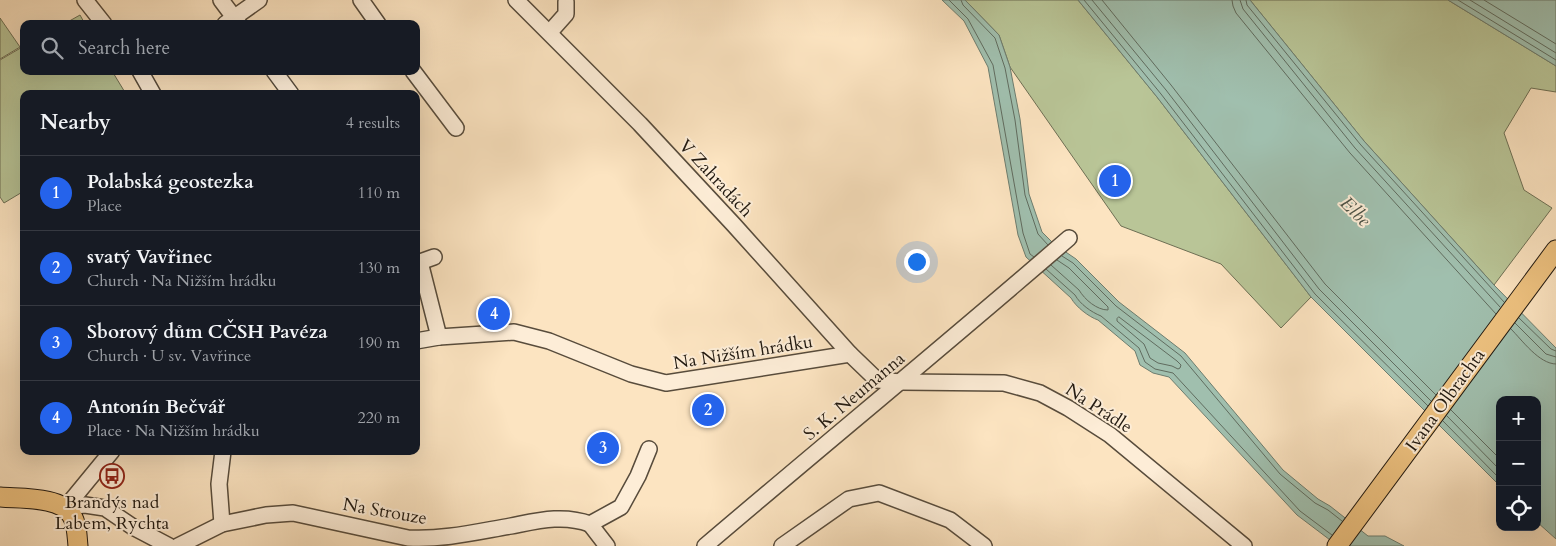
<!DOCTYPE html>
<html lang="en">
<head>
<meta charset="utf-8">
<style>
	:root { --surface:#171b24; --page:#242831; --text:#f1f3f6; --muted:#9ea1a6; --line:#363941; --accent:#2563eb }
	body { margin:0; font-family:Cardo,serif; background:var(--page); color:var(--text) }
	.controls { position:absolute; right:15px; bottom:15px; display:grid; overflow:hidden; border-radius:10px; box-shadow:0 5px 20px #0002 }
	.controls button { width:45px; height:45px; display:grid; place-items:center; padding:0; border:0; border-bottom:1px solid var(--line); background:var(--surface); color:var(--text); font:25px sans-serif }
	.you { position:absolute; left:916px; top:261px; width:18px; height:18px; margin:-12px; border:4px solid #fff; border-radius:50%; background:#1a73e8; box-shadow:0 0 0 8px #1a73e833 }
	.badge { display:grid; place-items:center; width:32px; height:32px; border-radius:50%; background:var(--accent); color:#fff; font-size:16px; font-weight:700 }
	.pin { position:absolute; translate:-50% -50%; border:2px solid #fff; box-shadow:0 1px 5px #0006 }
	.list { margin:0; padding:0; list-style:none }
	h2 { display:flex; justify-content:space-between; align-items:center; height:65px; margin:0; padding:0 20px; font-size:21px }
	h2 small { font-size:16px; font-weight:400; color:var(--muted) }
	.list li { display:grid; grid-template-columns:32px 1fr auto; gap:15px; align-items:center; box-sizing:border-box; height:75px; padding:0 20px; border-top:1px solid var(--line) }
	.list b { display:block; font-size:19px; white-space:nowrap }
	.list p { margin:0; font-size:16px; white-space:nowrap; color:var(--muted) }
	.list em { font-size:16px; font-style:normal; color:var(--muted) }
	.icon { flex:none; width:28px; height:28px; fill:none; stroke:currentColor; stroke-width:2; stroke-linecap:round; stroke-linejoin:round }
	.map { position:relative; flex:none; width:1556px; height:546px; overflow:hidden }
	.search { position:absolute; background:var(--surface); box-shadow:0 5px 20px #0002; left:20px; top:20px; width:400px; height:55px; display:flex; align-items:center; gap:12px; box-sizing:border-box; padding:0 18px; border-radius:10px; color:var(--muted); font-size:19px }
	.panel { position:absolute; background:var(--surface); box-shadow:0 5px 20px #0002; left:20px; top:90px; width:400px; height:365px; border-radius:10px }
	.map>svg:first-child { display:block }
	.green { fill:#b9c597; stroke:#6d6f54 }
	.water { fill:#a0bfae; stroke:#6d7d6f }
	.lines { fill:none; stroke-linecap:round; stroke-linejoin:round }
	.shore { stroke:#606c5f; stroke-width:1 }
	.minor-casing { stroke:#584c3c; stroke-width:18 }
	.major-casing { stroke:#211910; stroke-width:21 }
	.minor { stroke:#fdedd7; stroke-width:15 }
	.major { stroke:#eec280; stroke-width:19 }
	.labels { text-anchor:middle; stroke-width:4; stroke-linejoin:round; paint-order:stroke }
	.street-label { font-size:18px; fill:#211910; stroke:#fdedd7 }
	.poi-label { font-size:18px; fill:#211910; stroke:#fdedd7 }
	.water-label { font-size:19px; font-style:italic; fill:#4d5347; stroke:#fdedd7 }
</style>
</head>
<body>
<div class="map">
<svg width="1556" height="546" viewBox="0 0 1556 546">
	<rect width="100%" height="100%" fill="#fce4c1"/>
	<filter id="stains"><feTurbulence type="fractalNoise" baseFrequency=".004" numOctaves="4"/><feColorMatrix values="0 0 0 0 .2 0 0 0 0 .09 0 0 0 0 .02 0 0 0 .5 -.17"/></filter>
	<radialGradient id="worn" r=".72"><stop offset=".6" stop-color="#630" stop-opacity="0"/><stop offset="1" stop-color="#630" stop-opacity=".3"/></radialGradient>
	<g class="green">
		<polygon points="965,0 1078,0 1157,97 1311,297 1281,328 1221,264 1121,226 1010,67 999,35"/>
		<polygon points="1250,0 1448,0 1556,66 1556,92 1531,88 1504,133 1524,190 1552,208 1494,285 1364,141"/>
		<polygon points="80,15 85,24 64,24"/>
		<polygon points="0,18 20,47 0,59"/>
		<polygon points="24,46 24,71 112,71 126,94 24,94 24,191 4,203 0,197 0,60"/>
	</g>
	<g class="water">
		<path d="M942,0H965L999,35L1010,67L1020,119L1029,194L1042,232L1054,244L1076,259L1119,302L1185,353L1283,470L1318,499L1330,506L1368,536H1385L1404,546H1338L1297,515L1169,377L1153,373L1140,365L1135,351L1098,320C1089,317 1076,307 1071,298L1026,257L1018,235L988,67L964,21Z"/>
		<polygon points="1078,0 1250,0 1364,141 1494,285 1556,348 1556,539 1537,522 1537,400 1500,400 1500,486 1311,297 1157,97"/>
		<polygon points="1448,0 1556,0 1556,66"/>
	</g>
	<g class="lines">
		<g class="shore">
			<polyline points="949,0 968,19 993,65 1023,233 1030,254 1034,257"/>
			<polyline points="961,0 963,5 995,38 1005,68 1015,120 1025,195 1038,234 1048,245"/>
			<polyline points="1084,0 1161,94 1315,294 1428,406"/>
			<polyline points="1092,0 1166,90 1319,289 1431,401"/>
			<polyline points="1102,0 1171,85 1325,284 1436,395"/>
			<polyline points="1232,0 1233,6 1236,13 1350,153 1496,314"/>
			<polyline points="1240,0 1243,9 1355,148 1500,307"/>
			<polyline points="1246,0 1247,5 1360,144 1504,302"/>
			<polyline points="1458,0 1556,60"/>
			<polyline points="1470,0 1556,53"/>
			<polyline points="1484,0 1556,44"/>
			<polyline points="1062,256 1073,263 1116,306 1181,356 1280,474 1315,503 1328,510 1342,521"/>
			<path d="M1051,265L1079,290C1085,300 1097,310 1108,310V307L1069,268L1057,260"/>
			<path d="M1046,269L1075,295C1080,304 1091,312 1101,316L1139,348L1145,362L1155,369L1173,373L1300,511L1332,535"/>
			<polygon points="1119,317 1177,361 1181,365 1180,368 1178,369 1172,366 1158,363 1150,358 1144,344 1117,321 1117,319"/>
			<polyline points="1519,318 1551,349 1556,351"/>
			<polyline points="1515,323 1546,354 1556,357"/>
			<path d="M1511,329C1522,340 1539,364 1556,364"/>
			<polyline points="1451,410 1500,459"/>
			<polyline points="1447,416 1500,470"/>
			<polyline points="1443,421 1500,479"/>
		</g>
		<defs>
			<g id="minor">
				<polyline points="85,0 104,24"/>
				<polyline points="221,0 239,24"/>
				<polyline points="361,0 378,24"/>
				<polyline points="516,0 640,124 734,225 850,354 877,380 901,382 1004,383 1040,393 1068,408 1110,435 1244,546"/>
				<polyline points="225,24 259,0"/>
				<polyline points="550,32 566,14 566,2"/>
				<polyline points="140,71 153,94"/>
				<polyline points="274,71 291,94"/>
				<polyline points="413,71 456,128"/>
				<polyline points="434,257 420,262 439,337"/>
				<polyline points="416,341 439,337 514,332 549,341 631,374 666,383 850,354"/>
				<polyline points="66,507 85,505 105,508 133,527 169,546"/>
				<polyline points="66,507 112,451"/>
				<polyline points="222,524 219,484 223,451"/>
				<polyline points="590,524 621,507 638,476 649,449"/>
				<polyline points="590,524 607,546"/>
				<path d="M178,546L222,524L266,515L293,513L408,538C443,540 476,532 511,526C537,521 563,514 590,524"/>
				<path d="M705,546C826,443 949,342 1069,238"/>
				<polyline points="782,546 849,499 879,493 950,520 984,546"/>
			</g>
			<g id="major">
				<path d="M0,497C20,499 62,496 72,516C77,524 77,536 78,546"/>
				<polyline points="1337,546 1556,250"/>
			</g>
		</defs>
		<use href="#minor" class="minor-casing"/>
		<use href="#major" class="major-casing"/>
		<use href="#minor" class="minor"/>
		<use href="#major" class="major"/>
	</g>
	<defs>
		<symbol id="bus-ring" viewBox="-11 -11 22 22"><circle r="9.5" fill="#fdedd7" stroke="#8f2418" stroke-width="1.5"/><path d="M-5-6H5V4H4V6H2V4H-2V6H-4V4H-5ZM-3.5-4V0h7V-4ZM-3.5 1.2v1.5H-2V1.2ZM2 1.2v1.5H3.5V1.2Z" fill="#8f2418"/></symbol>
	</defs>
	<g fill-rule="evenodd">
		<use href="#bus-ring" x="98" y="462" width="28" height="28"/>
	</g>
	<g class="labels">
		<g class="street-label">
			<text transform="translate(716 178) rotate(47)" y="6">V Zahradách</text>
			<text transform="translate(743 352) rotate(-9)" y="6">Na Nižším hrádku</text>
			<text transform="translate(854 396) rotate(-40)" y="6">S. K. Neumanna</text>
			<text transform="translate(1445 400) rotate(-54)" y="6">Ivana Olbrachta</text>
			<text transform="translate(1099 408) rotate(33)" y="6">Na Prádle</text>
			<text transform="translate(385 511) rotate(10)" y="6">Na Strouze</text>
		</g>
		<g class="poi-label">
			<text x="112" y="508">Brandýs nad<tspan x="112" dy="21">Labem, Rychta</tspan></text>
		</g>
		<g class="water-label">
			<text transform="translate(1356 211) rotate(45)" y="7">Elbe</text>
		</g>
	</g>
	<rect width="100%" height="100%" filter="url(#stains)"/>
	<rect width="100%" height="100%" fill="url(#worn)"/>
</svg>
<div class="controls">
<button>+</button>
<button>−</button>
<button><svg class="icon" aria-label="locate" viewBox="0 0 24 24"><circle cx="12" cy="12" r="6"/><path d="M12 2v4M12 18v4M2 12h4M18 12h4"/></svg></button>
</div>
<div class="you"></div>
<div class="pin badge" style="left:1115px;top:181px">1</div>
<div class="pin badge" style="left:708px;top:410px">2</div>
<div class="pin badge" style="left:603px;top:448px">3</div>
<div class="pin badge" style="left:494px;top:314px">4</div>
<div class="search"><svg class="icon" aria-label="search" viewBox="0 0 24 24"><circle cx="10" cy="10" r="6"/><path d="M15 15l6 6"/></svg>Search here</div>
<section class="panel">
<h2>Nearby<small>4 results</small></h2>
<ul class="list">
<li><span class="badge">1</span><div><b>Polabská geostezka</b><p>Place</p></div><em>110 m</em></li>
<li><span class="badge">2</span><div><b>svatý Vavřinec</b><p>Church · Na Nižším hrádku</p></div><em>130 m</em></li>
<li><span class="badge">3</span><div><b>Sborový dům CČSH Pavéza</b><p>Church · U sv. Vavřince</p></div><em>190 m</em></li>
<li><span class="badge">4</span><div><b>Antonín Bečvář</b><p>Place · Na Nižším hrádku</p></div><em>220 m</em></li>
</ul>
</section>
</div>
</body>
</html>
